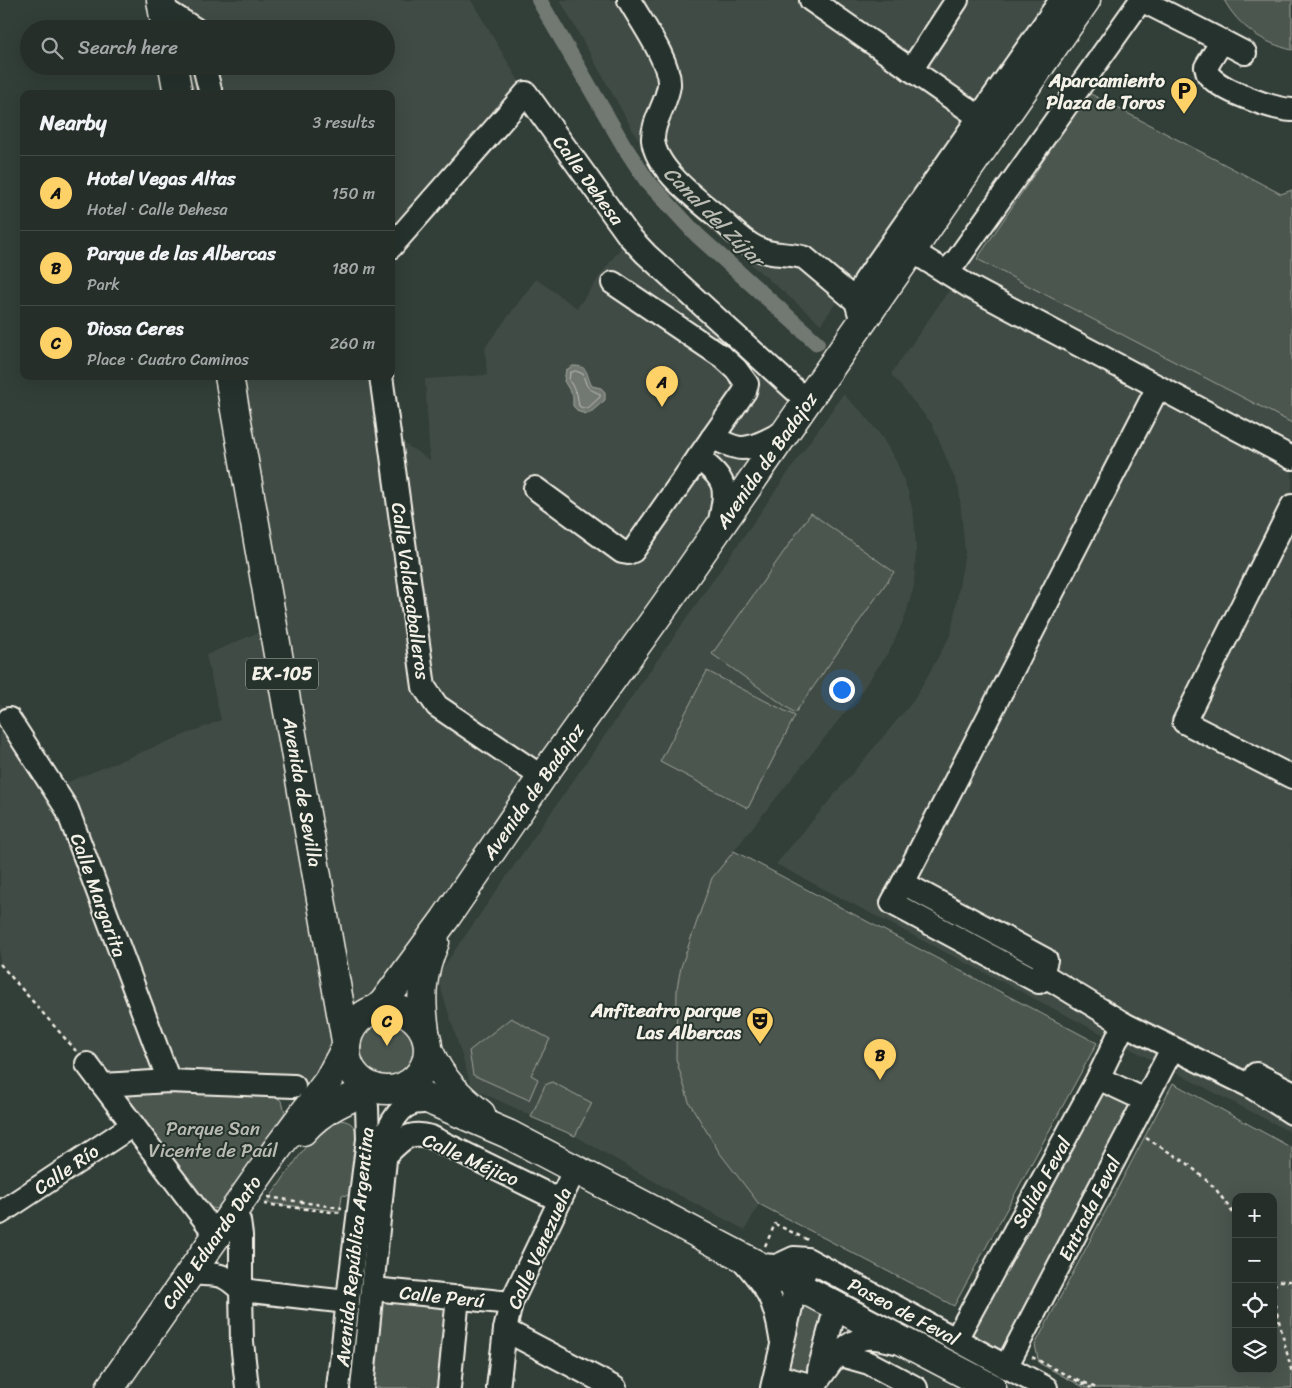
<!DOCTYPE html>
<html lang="en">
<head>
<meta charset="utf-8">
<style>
	:root { --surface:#262e2a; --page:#323a36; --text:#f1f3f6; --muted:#a4a8a8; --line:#424a47; --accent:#ffd166 }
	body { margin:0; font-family:Sriracha,sans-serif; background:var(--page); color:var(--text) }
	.controls { position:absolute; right:15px; bottom:15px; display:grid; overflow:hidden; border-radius:10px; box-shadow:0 5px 20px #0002 }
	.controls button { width:45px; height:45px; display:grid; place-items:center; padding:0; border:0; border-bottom:1px solid var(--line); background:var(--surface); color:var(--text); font:25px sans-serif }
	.you { position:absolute; left:841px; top:689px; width:18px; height:18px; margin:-12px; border:4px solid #fff; border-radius:50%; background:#1a73e8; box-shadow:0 0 0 8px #1a73e833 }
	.badge { display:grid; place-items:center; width:32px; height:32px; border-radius:50%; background:var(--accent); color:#111; font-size:16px; font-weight:700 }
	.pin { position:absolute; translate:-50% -41px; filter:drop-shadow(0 1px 2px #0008) }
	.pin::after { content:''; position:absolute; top:26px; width:18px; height:15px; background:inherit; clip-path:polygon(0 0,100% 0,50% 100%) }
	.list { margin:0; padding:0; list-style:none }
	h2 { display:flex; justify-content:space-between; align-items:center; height:65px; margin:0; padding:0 20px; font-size:21px }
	h2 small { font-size:16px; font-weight:400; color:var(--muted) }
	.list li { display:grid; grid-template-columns:32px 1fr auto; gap:15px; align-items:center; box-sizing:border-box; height:75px; padding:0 20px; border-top:1px solid var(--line) }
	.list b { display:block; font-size:19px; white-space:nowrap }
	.list p { margin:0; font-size:16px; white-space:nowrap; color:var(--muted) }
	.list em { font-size:16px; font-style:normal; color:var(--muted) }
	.icon { flex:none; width:28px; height:28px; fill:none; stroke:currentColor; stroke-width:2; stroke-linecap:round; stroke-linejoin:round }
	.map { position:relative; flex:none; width:1292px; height:1388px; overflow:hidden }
	.search { position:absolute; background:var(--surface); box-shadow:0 5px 20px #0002; left:20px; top:20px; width:375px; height:55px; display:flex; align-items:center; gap:12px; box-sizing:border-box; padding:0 18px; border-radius:28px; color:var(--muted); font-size:19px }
	.panel { position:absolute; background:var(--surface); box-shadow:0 5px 20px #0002; left:20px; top:90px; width:375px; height:290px; border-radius:10px }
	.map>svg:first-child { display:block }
	.built { fill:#404b44 }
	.green { fill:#4c564f; stroke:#a0a49c; fill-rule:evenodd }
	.water { fill:#727972; stroke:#a6a9a1 }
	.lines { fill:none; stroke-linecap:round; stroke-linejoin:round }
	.shore { stroke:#c0c1b9; stroke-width:1 }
	.canal { stroke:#727972; stroke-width:16 }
	.minor-casing { stroke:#f4f1e8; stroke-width:26 }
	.major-casing { stroke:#f4f1e8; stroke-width:31 }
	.path { stroke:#f4f1e8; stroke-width:2.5; stroke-dasharray:4 4; stroke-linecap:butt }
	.minor { stroke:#26332d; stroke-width:22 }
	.major { stroke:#26332d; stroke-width:28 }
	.labels { text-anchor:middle; stroke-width:4; stroke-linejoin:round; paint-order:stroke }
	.shield { fill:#26332d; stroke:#b6b8b0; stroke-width:1 }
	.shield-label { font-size:18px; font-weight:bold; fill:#f4f1e8 }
	.poi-label { font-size:19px; font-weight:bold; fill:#f4f1e8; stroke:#26332d; text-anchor:end }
	.street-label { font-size:19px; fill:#f4f1e8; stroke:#26332d }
	.park-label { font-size:19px; fill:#b9bbb2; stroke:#26332d }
	.water-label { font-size:20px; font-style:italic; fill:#babbb3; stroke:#26332d }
</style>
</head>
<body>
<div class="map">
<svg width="1292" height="1388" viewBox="0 0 1292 1388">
	<rect width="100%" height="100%" fill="#323e38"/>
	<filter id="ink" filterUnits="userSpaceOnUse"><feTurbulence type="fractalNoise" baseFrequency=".02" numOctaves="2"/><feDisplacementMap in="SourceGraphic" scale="10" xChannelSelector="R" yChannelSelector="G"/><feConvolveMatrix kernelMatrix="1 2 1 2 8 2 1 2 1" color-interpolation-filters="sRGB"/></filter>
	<g filter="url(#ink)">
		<g class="built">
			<polygon points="161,0 471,0 526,93 391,247 391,94 178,94 173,66 386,66 386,29 166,29"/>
			<polygon points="560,0 1046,0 821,324 699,220 675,193 635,134"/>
			<polygon points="629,236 807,401 369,1011 358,1019 353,1025 310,1085 103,1085 87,1064 0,964 0,703 53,788 221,720 206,655 273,626 229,376 381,376 389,434 430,460 425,379 487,375 485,347 536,279 577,308"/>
			<polygon points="972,257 1292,423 1292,1133 776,864 914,700 951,634 965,552 959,489 932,424 891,374"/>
			<polygon points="843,394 861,411 882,437 897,463 908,491 914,517 916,548 914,586 905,617 890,650 858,696 712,878 681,967 677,988 676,1059 689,1102 719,1152 759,1204 745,1230 671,1191 575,1136 472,1088 437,976"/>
		</g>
		<g class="green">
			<path d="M1224,0H1292V50C1263,43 1239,27 1224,0Z"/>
			<polygon points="1089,93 1281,194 1292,190 1292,423 977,259"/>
			<polygon points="811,513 894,572 795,713 712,654"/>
			<polygon points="707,671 795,716 748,808 660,762"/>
			<polygon points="734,851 1097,1043 954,1306 759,1204 719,1152 689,1102 676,1059 677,988 681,967 712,878"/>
			<polygon points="390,1007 399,1008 410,1014 426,1064 420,1074 411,1082 392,1090 385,1090 354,1073 350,1067 348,1036 358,1019 369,1011"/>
			<polygon points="511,1018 550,1039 531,1075 538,1079 529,1100 473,1075 469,1051"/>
			<polygon points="552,1082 592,1103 575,1136 531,1117 545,1085"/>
			<path d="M1173,1083L1292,1148V1388H1085L1039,1363L1035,1345ZM1236,1197H1273V1369H1236Z"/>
			<polygon points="1098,1090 1134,1108 1008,1353 972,1336"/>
			<polygon points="135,1093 275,1095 282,1102 285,1112 219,1209 212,1208 205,1203 129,1103 131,1096"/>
			<path d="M338,1120C349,1120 355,1125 358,1136L352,1196L342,1195L340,1211L266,1203L316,1132Z"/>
			<polygon points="380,1294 452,1301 444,1388 369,1388"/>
			<polygon points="798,1302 827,1310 812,1375 784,1368"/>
		</g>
		<path class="water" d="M573,366C590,366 585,374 592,386L601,388L605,392V400L591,412L587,414L579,412L573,406V396L564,381L566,370Z"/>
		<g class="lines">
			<path class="shore" d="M576,371L583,374C587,390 588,388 600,394V397L588,408H583L579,406L577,394L569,380L570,373Z"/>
			<polyline class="canal" points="539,0 624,146 647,181 697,235 817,343"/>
			<defs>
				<g id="minor">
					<path d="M629,0C640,20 671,63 669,85C667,104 652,121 653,140C656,170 697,199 718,217C731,228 742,241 757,248C772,257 789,252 805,258L856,301"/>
					<polyline points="811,0 979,117"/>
					<path d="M1141,0L1222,41L1206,67C1207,69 1207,72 1208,74C1218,90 1273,109 1292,110"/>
					<polyline points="162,8 195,29"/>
					<polyline points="1222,41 1245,53"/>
					<polyline points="204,66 211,94"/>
					<polyline points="911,70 957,0"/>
					<polyline points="391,247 526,93 629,236 646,254 807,401"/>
					<polyline points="912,251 970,287 1292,458"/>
					<polyline points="946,272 957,260 1141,0"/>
					<polyline points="860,315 856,301 865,281 1061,0"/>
					<polyline points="381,376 424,687 437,706 542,777"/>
					<path d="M712,438C722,441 732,448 742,448C757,448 773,437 786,431"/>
					<path d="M698,458C730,482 726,489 719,526"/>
					<polyline points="535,488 622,552 628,553 633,551 745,391 747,384 736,369 724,358 613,283"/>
					<polyline points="1292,506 1184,722 1292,777"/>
					<polyline points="9,719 67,809 169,1081"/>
					<polyline points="903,883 1158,387"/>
					<polyline points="1042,974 1046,960 903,883 892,903 1039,982 1042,974 1124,1024 1250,1086 1292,1113"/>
					<polyline points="87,1064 216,1235"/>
					<polyline points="1098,1078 1145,1100"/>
					<polyline points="1252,1083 1256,1074 1292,1092"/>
					<polyline points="103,1085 169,1081 294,1086"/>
					<path d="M386,1155C401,1140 409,1130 431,1137L559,1200"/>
					<polyline points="0,1213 133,1125"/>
					<path d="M742,1259C767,1288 775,1299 781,1338"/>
					<polyline points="758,1265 777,1266 794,1258 807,1259 1046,1388"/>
					<path d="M202,1274C222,1274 227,1277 241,1290V1235L239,1221"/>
					<polyline points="373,1289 511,1303"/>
					<polyline points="505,1330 615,1388"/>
					<polyline points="956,1339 1098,1078 1124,1024"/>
					<path d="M837,1354C861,1335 867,1335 896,1342"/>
					<polyline points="1006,1367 1172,1049"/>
					<polyline points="819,1370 836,1306"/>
					<polyline points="776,1376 814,1386 837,1354 869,1363 916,1388"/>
					<polyline points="247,1388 242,1342 241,1290 347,1302"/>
					<polyline points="338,1388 351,1274 368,1139 367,1107 364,1092 358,1078"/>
					<path d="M362,1388L388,1130C400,1106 409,1099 436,1103"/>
					<polyline points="449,1388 458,1297"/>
					<polyline points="498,1388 505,1330 511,1303 575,1169"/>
					<polyline points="772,1388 796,1285 805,1272"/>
				</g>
				<g id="major">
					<polyline points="161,0 166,29"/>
					<polyline points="173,66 178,94"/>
					<polyline points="229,376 346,1041"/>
					<circle cx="387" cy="1049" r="41"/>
					<polyline points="378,1008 384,1002 445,919 542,777 666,604 1086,0"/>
					<path d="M425,1031C420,996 421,975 435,942"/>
					<path d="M429,1051C441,1079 457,1095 481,1114"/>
					<polyline points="404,1087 436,1103 508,1134 992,1388"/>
					<path d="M303,1131C321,1109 349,1098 375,1088"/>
					<polyline points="110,1388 277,1149 328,1081 346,1047"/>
				</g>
			</defs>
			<use href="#minor" class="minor-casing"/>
			<use href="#major" class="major-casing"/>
			<g class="path">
				<polyline points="0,964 76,1051"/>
				<polyline points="1146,1138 1187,1163 1215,1188 1236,1217"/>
				<polyline points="268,1197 342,1208"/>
				<polyline points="264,1204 341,1213"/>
				<polyline points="765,1246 775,1224 808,1240"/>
				<polyline points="1273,1286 1280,1281 1292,1281"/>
				<polyline points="1273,1297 1292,1373"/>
				<polyline points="1032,1357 1091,1388"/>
				<polyline points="1077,1379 1096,1388"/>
			</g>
			<use href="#minor" class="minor"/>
			<use href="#major" class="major"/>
		</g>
	</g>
	<defs>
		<symbol id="parking-pin" viewBox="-11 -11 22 30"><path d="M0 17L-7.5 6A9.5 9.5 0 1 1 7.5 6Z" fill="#ffd166" stroke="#26332d"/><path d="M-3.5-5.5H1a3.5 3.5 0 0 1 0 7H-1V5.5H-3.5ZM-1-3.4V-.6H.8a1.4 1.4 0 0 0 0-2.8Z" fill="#111"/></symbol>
		<symbol id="theatre-pin" viewBox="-11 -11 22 30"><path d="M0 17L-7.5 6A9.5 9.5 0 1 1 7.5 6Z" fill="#ffd166" stroke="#26332d"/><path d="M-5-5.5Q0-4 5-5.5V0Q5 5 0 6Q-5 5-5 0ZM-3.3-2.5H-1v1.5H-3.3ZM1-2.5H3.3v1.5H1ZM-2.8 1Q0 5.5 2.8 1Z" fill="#111"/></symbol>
	</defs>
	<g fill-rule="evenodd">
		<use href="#parking-pin" x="1168" y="75" width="32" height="43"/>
		<use href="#theatre-pin" x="744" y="1005" width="32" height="43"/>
	</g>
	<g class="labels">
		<rect class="shield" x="246" y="658.5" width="72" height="31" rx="4"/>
		<g class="shield-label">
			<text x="282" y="680">EX-105</text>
		</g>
		<g class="poi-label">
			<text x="1165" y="87">Aparcamiento<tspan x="1165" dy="22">Plaza de Toros</tspan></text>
			<text x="741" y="1017">Anfiteatro parque<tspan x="741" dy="22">Las Albercas</tspan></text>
		</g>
		<g class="street-label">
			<text transform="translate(589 180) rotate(54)" y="7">Calle Dehesa</text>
			<text transform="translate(766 460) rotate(-55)" y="7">Avenida de Badajoz</text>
			<text transform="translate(411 591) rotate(82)" y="7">Calle Valdecaballeros</text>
			<text transform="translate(533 791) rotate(-55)" y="7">Avenida de Badajoz</text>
			<text transform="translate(303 792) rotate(80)" y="7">Avenida de Sevilla</text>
			<text transform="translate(99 895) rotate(70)" y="7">Calle Margarita</text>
			<text transform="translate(471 1159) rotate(24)" y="7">Calle Méjico</text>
			<text transform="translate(66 1169) rotate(-34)" y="7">Calle Río</text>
			<text transform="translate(1041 1182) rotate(-61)" y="7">Salida Feval</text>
			<text transform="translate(1089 1208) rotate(-63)" y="7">Entrada Feval</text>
			<text transform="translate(211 1242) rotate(-55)" y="7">Calle Eduardo Dato</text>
			<text transform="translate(354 1247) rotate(-84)" y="7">Avenida República Argentina</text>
			<text transform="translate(539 1248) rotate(-66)" y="7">Calle Venezuela</text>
			<text transform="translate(442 1296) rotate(6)" y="7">Calle Perú</text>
			<text transform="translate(904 1311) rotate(28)" y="7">Paseo de Feval</text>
		</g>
		<g class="park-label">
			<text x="213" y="1135">Parque San<tspan x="213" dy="22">Vicente de Paúl</tspan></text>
		</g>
		<g class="water-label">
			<text transform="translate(714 216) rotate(45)" y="7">Canal del Zújar</text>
		</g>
	</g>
</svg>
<div class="controls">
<button>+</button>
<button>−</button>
<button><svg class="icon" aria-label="locate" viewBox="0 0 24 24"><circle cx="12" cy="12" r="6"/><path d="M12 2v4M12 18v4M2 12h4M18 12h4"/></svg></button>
<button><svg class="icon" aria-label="layers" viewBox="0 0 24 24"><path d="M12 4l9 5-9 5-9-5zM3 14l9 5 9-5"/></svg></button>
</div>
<div class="you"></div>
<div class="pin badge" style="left:662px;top:407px">A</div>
<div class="pin badge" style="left:880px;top:1080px">B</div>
<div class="pin badge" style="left:387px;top:1046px">C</div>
<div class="search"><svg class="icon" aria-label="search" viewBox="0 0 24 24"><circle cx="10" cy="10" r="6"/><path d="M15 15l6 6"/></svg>Search here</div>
<section class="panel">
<h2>Nearby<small>3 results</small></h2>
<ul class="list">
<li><span class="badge">A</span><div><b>Hotel Vegas Altas</b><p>Hotel · Calle Dehesa</p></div><em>150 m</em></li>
<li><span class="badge">B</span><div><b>Parque de las Albercas</b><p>Park</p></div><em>180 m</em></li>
<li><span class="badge">C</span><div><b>Diosa Ceres</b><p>Place · Cuatro Caminos</p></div><em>260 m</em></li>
</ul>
</section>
</div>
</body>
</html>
